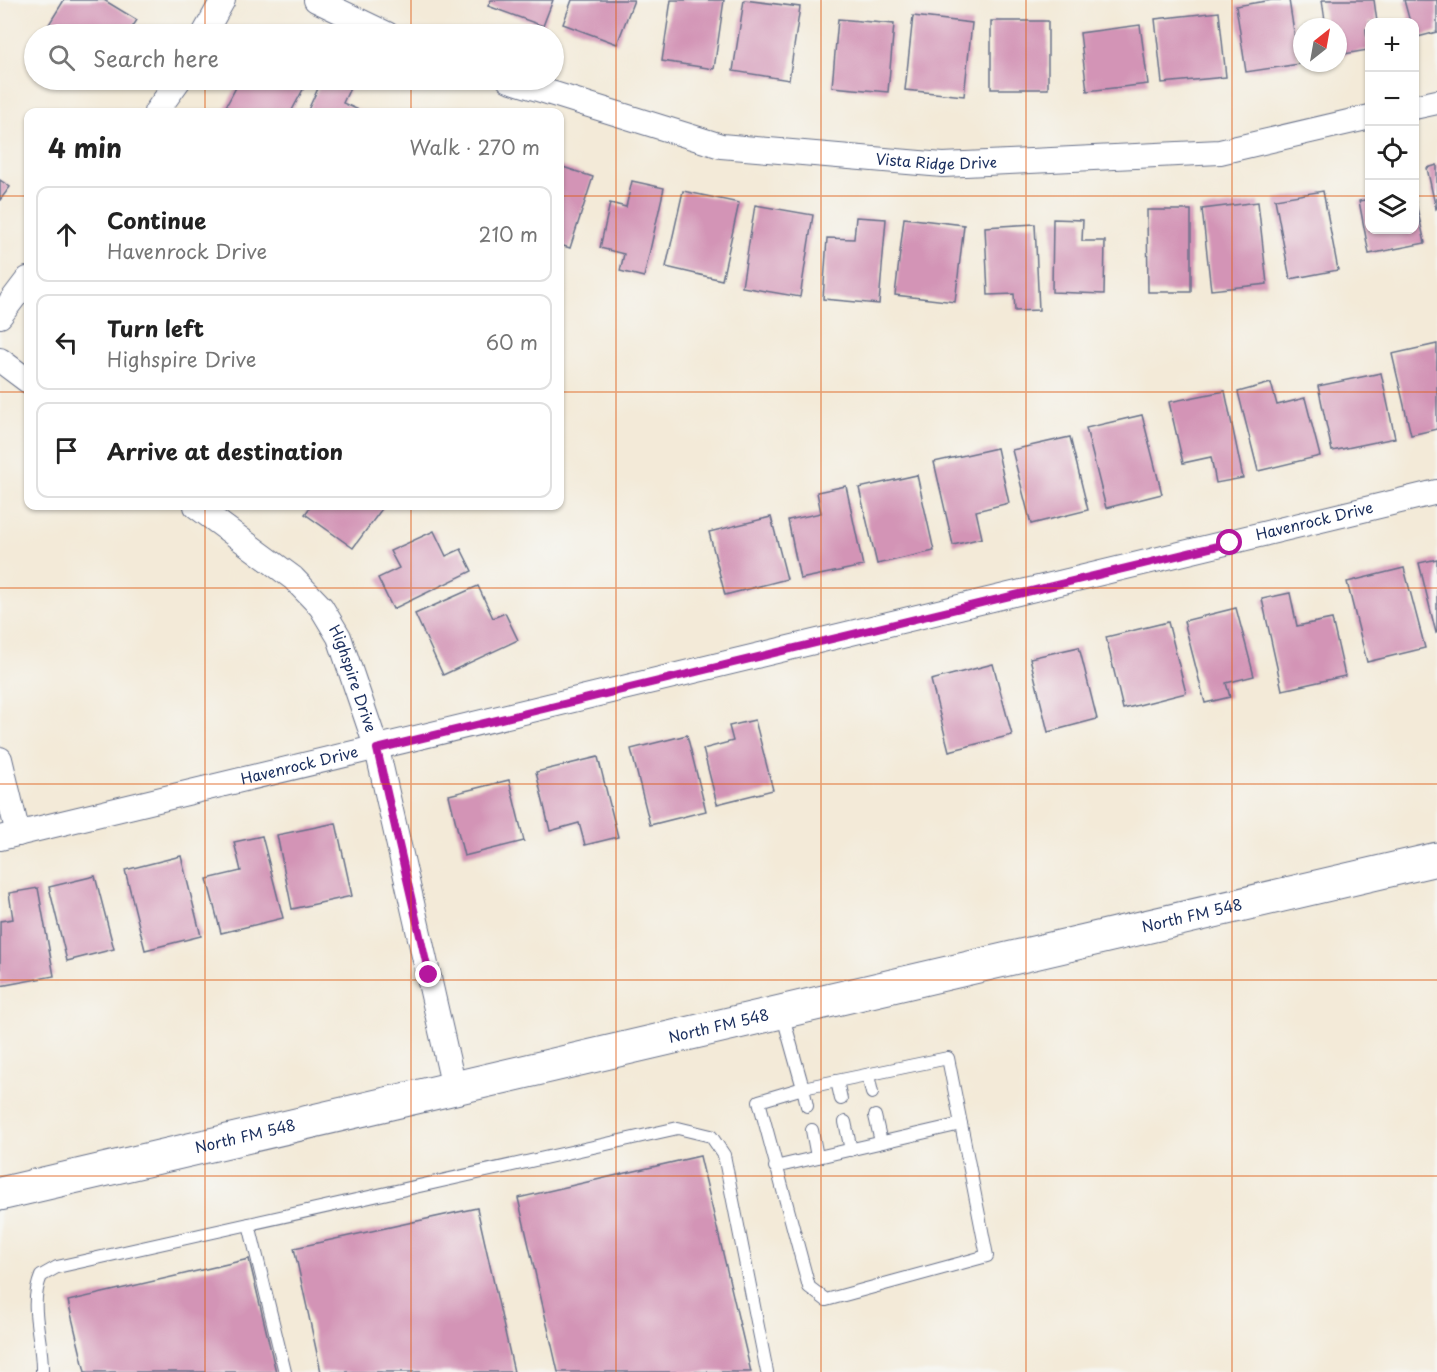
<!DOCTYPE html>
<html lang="en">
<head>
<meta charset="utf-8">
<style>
	:root { --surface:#fff; --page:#f2f2f2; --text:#222; --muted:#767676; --line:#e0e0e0 }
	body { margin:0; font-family:"Playpen Sans",sans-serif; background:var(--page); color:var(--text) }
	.controls { position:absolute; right:18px; top:18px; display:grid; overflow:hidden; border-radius:12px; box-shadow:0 2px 4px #0004 }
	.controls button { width:54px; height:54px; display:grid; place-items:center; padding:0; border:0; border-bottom:2px solid var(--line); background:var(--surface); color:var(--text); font:30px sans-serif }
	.compass { position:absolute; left:1293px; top:18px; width:54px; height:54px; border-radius:50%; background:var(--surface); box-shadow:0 2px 4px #0004; rotate:31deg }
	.stop { position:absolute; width:18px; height:18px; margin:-14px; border:4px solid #b5179e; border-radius:50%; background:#fff }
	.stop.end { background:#b5179e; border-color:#fff; box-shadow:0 2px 6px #0008 }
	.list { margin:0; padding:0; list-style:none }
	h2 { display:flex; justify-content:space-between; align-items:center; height:78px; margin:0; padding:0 24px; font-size:26px }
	h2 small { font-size:20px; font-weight:400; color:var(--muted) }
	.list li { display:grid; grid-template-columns:39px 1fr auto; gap:18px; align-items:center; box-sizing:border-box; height:96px; margin:0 12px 12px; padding:0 12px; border:2px solid var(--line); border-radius:12px }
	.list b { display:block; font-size:22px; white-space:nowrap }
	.list p { margin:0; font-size:20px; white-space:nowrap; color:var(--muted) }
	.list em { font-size:20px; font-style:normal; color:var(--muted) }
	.icon { flex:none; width:33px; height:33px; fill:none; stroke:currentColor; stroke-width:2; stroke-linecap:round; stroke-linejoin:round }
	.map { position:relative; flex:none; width:1437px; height:1372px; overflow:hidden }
	.search { position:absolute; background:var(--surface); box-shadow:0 2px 4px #0004; left:24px; top:24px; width:540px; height:66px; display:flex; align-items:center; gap:15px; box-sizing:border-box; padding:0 21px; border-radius:33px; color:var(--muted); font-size:22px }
	.panel { position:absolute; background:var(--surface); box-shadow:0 2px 4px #0004; left:24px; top:108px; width:540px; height:402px; border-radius:12px }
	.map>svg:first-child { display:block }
	.building { fill:#d394b6 }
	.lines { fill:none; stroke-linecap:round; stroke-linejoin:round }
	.lane-casing { stroke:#677089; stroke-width:14 }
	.street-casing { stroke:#677089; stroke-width:26 }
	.secondary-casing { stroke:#677089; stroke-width:35 }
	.lane { stroke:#fff; stroke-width:12 }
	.street { stroke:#fff; stroke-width:24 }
	.secondary { stroke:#fff; stroke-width:33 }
	.route { stroke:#b5179e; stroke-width:8 }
	.grid { fill:none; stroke:#de5710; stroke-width:1.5; stroke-opacity:0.55 }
	.labels { text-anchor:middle; stroke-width:4.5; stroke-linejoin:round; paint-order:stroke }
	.street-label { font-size:15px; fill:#1b2f5e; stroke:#f6f6f2 }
</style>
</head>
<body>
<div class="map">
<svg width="1437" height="1372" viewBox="0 0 1437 1372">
	<rect width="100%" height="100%" fill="#f6f6f2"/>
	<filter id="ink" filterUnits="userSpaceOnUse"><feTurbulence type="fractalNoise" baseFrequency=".0167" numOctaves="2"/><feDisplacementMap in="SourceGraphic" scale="12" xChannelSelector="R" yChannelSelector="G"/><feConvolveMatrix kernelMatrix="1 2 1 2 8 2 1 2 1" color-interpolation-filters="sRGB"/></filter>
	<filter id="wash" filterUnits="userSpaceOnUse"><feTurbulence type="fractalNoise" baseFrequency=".008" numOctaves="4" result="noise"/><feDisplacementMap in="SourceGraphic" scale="24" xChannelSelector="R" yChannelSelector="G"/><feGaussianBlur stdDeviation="1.35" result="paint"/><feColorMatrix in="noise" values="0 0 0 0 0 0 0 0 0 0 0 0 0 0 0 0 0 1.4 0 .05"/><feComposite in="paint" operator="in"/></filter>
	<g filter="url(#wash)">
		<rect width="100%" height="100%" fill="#f3ead8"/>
		<g id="blocks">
			<g class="building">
				<polygon points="64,0 104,0 137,20 128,34 43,34"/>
				<polygon points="491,0 553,0 543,26 488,6"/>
				<polygon points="572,0 634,0 617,44 563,24"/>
				<polygon points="671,0 724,0 714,69 662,61"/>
				<polygon points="744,0 800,7 789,80 733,71"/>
				<polygon points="1272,0 1289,0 1299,64 1246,72 1236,6"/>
				<polygon points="1322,0 1374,0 1377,22 1370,22 1370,29 1366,29 1368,50 1338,55 1338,27 1326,27"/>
				<polygon points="1404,0 1437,0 1437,32 1414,38 1414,22 1410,22"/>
				<polygon points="1219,12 1226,77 1162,83 1155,19"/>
				<polygon points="913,16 972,23 964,96 905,90"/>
				<polygon points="838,19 894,24 888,92 832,87"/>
				<rect x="991" y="21" width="57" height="68"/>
				<polygon points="1140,25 1148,84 1087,91 1080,33"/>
				<polygon points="240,80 308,80 291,112 223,112"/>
				<polygon points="322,80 333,80 350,88 343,103 363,112 307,112"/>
				<polygon points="1437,165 1437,208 1436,209 1427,168"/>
				<polygon points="560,166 593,177 570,248 560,245"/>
				<polygon points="0,180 10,187 0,200"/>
				<polygon points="632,181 664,188 644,277 620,271 624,254 600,248 610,203 626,207"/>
				<polygon points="683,191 739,203 722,280 666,267"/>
				<polygon points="1323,191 1338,270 1290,279 1275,199"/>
				<polygon points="1414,195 1425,243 1369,254 1359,201 1370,199 1370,230 1414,230"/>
				<polygon points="1258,202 1267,284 1211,290 1202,209"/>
				<polygon points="755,205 813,215 800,297 742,287"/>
				<polygon points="1147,210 1191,210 1191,292 1148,292"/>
				<polygon points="856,217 886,219 879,304 823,299 827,238 854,239"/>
				<polygon points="904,218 964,225 955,302 895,295"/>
				<polygon points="1053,219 1083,220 1082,241 1105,241 1104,294 1052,292"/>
				<polygon points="1035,224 1039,310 1015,311 1014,294 988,295 985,227"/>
				<polygon points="1437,344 1437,429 1411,435 1392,354"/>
				<polygon points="1381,373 1395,438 1332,451 1318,386"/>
				<polygon points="1271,383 1277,405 1305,398 1320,456 1258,471 1238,392"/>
				<polygon points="1225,391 1243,478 1216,483 1211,457 1183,463 1169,402"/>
				<polygon points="1142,415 1162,494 1106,508 1086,428"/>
				<polygon points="1070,437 1088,510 1031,524 1012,450"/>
				<polygon points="997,448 1009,503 976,511 982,538 953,545 934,462"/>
				<polygon points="917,475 934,551 877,564 859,488"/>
				<polygon points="846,486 863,566 800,579 788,520 821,513 817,492"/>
				<polygon points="311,506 384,506 353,548 305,514"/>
				<polygon points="771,517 787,579 725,595 709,532"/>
				<polygon points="434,531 446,556 461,549 472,571 393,609 378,578 399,568 390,551"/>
				<polygon points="1437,559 1437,632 1436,633 1419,563"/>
				<polygon points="1404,568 1425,648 1367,662 1347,582"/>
				<polygon points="478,586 493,618 505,613 518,640 443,675 415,614"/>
				<polygon points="1290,593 1297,626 1332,619 1345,676 1282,690 1262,599"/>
				<polygon points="1236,608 1254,676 1226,683 1230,697 1205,703 1184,621"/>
				<polygon points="1168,622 1186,693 1123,709 1106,637"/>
				<polygon points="1079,647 1097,719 1048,732 1030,658"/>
				<polygon points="993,664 1012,735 949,751 931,680"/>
				<polygon points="755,720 773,790 717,804 703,749 733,741 729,726"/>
				<polygon points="687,735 706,811 650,825 631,749"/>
				<polygon points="598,757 618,837 585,845 579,823 550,831 536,772"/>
				<polygon points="509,780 524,841 464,856 449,795"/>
				<polygon points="336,823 352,896 292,909 277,835"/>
				<polygon points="262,836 283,918 221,933 207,879 241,871 234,842"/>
				<polygon points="181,856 201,936 145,950 125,870"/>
				<polygon points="95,876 114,949 67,961 49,887"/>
				<polygon points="38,888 54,976 0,986 0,921 13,919 9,893"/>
				<polygon points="700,1156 751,1372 558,1372 518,1198"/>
				<polygon points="477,1208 514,1372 321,1372 294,1248"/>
				<polygon points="249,1259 276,1372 85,1372 68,1301"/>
			</g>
		</g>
	</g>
	<g filter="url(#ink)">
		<use href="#blocks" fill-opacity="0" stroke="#677089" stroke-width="1.5"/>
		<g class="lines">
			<defs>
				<g id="lane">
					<polyline points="782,1013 803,1088 948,1058 987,1256 826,1300 809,1287 759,1101 803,1088 807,1106"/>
					<polyline points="868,1075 872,1093"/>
					<polyline points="837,1081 841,1099"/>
					<polyline points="875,1116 881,1142"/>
					<polyline points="845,1122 851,1150"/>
					<polyline points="812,1130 817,1157"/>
					<polyline points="775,1167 961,1124"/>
					<polyline points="249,1224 285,1372"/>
					<path d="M42,1372C43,1339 28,1307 41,1276L57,1267L678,1128L711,1136L724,1155L767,1372"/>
				</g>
				<g id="street">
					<polyline points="316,0 387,34"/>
					<polyline points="204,34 223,0"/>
					<path id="s1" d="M509,80L721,146L943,165L1220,152L1370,117"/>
					<polyline points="1414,107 1437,102"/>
					<polyline points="156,112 179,80"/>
					<polyline points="0,316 28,279"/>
					<polyline points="0,360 28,381"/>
					<path id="s2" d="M196,506L293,578L321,607L339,637L377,749L454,1088"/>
					<polyline points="0,759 18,834"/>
					<path id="s3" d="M0,838L1437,492"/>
				</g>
				<g id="secondary">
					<path id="s4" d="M0,1194L1437,859"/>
				</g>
			</defs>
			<use href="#lane" class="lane-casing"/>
			<use href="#street" class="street-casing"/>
			<use href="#secondary" class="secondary-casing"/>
			<use href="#lane" class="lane"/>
			<use href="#street" class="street"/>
			<use href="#secondary" class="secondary"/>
		</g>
	</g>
	<g class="lines" filter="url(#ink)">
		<polyline class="route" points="429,975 377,749 1230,543"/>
	</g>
	<path class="grid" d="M205,0V34M411,0V34M616,0V1372M821,0V1372M1026,0V1372M1232,0V1372M205,80V112M411,80V112M0,196H28M560,196H1370M1414,196H1437M0,392H28M560,392H1437M205,506V1372M411,506V1372M0,588H1437M0,784H1437M0,980H1437M0,1176H1437"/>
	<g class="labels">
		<g class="street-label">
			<text dy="5" stroke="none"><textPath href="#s1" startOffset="438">Vista Ridge Drive</textPath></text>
			<text dy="5" stroke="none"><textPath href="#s3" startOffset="1352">Havenrock Drive</textPath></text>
			<text dy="5" stroke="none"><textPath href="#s2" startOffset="240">Highspire Drive</textPath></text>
			<text dy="5" stroke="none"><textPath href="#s3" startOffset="308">Havenrock Drive</textPath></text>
			<text dy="5" stroke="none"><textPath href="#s4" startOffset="1224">North FM 548</textPath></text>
			<text dy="5" stroke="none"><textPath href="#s4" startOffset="738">North FM 548</textPath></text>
			<text dy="5" stroke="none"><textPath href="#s4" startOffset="252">North FM 548</textPath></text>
		</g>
	</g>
</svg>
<div class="controls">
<button>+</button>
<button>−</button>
<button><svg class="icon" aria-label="locate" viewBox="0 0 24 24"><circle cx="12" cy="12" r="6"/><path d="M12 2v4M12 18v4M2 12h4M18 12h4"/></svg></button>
<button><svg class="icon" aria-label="layers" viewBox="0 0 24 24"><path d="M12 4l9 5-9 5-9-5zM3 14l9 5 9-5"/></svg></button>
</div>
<svg class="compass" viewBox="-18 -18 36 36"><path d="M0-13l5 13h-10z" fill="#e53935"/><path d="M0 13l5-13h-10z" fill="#767676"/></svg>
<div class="stop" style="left:1230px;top:543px"></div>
<div class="stop end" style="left:429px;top:975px"></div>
<div class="search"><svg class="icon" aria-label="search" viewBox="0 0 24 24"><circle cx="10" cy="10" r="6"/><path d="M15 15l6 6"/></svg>Search here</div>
<section class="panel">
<h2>4 min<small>Walk · 270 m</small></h2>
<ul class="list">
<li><svg class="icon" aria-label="ahead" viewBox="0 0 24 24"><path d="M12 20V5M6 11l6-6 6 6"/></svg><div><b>Continue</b><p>Havenrock Drive</p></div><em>210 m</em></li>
<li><svg class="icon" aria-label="left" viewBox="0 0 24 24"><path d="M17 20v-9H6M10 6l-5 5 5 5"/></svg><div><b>Turn left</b><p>Highspire Drive</p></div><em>60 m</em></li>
<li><svg class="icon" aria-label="arrive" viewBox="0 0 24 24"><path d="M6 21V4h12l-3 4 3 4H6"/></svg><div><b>Arrive at destination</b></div></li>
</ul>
</section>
</div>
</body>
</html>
